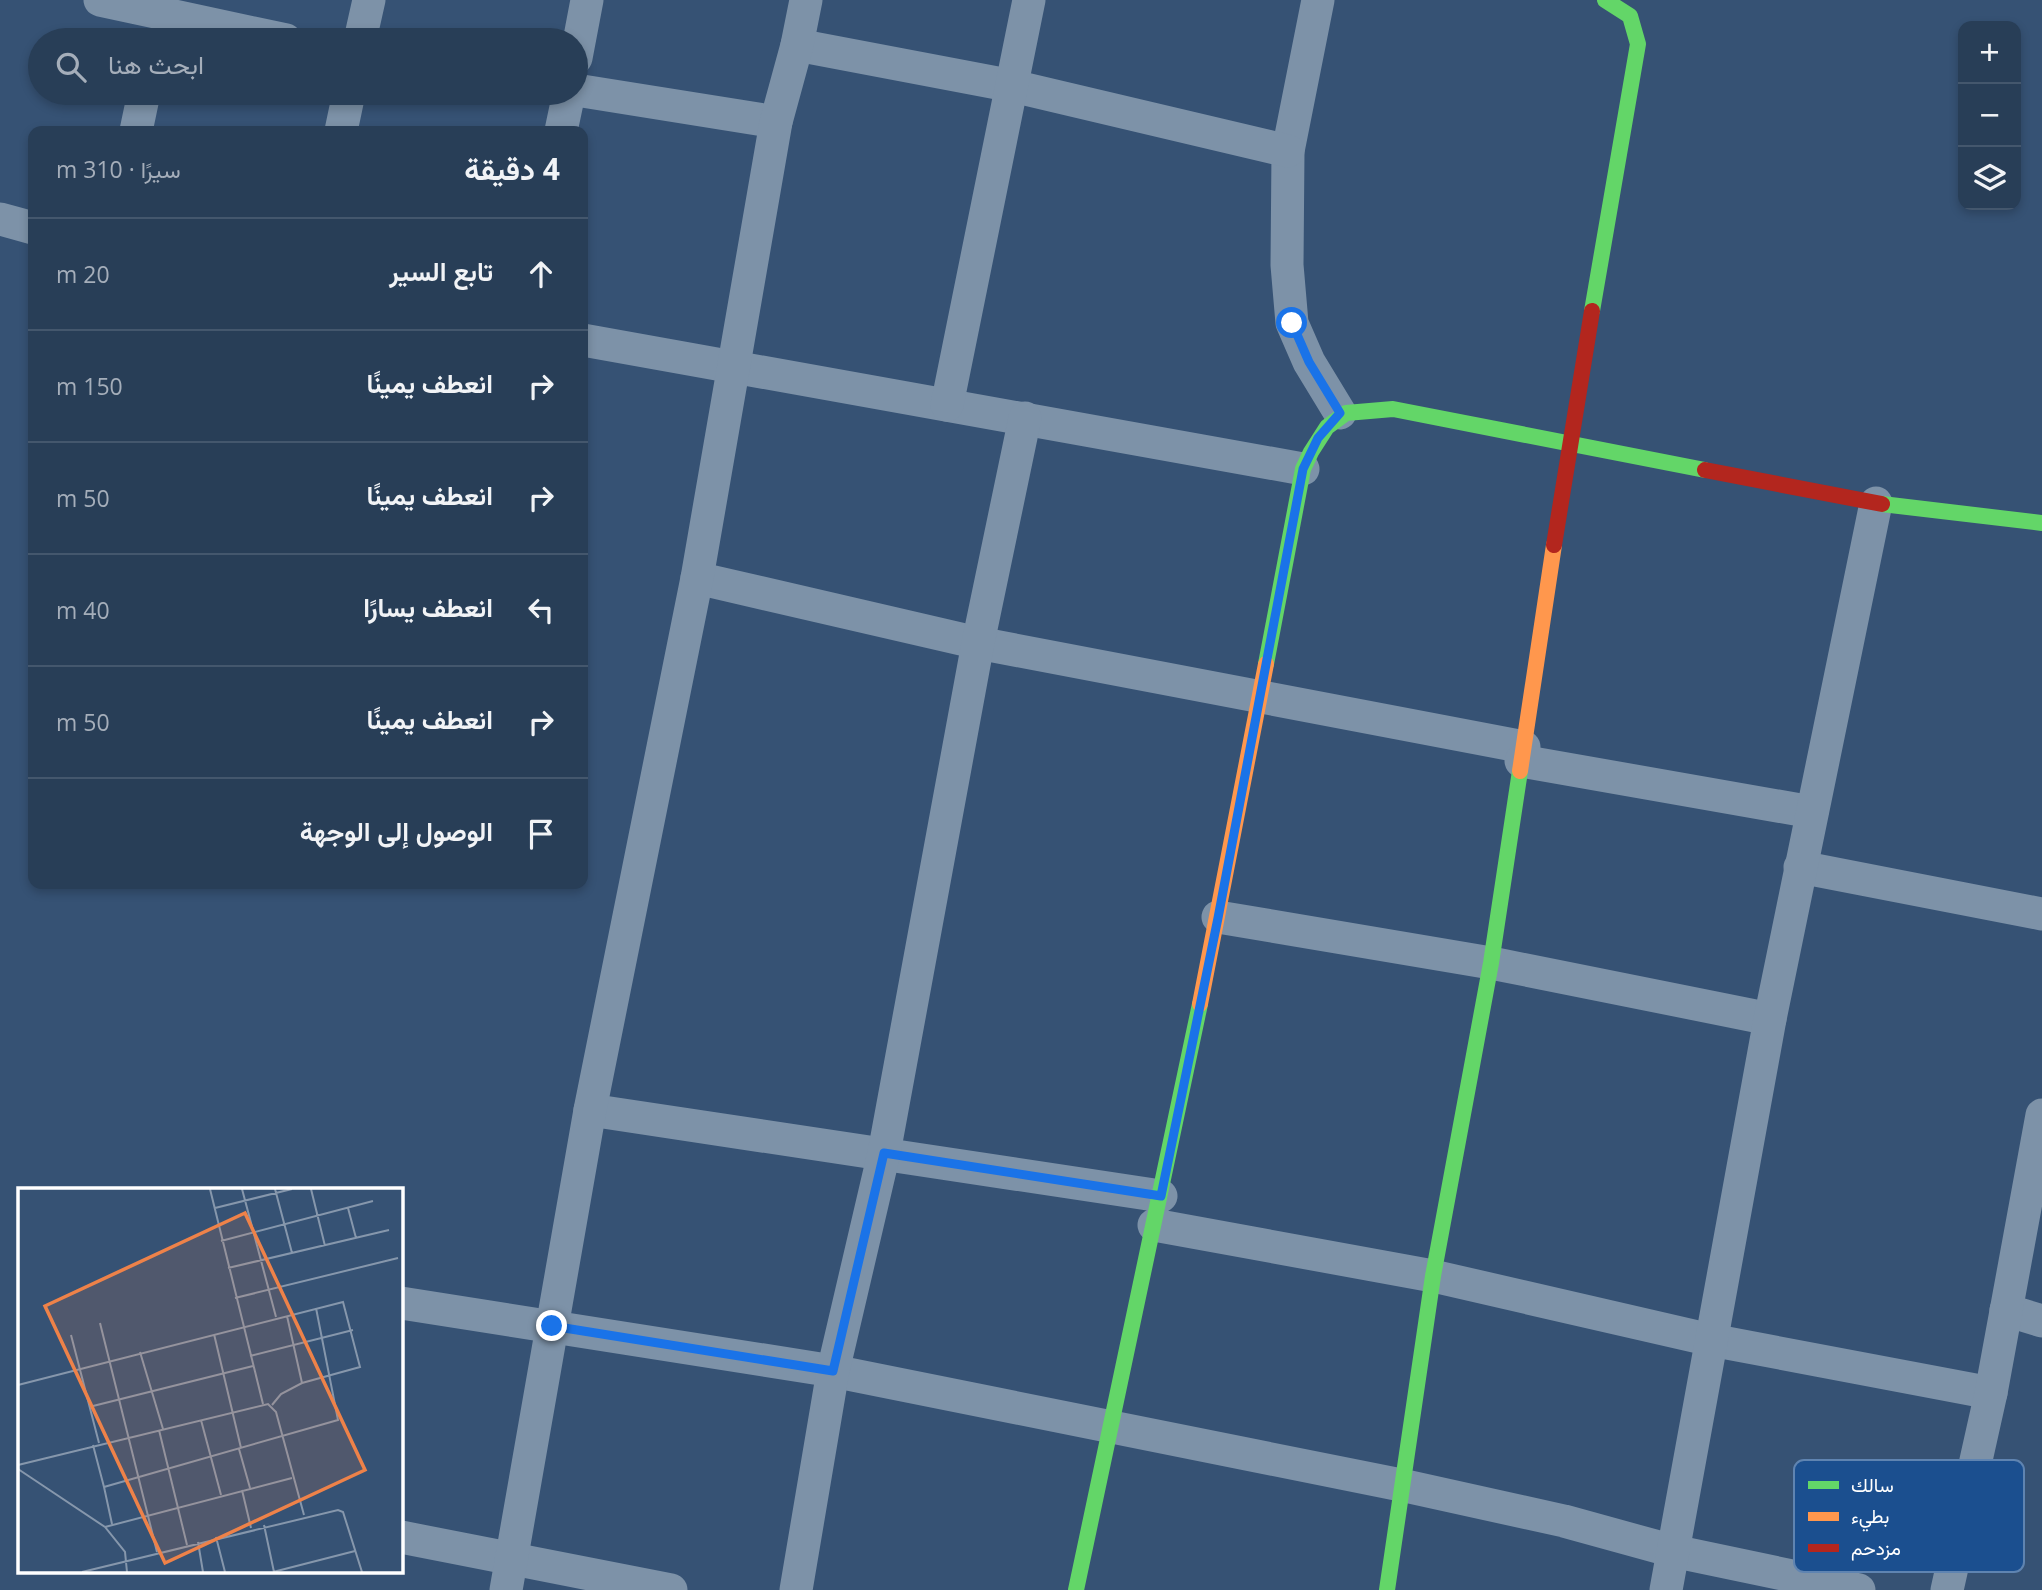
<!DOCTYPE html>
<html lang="ar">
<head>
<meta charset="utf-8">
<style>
	:root { --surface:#283e57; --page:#344961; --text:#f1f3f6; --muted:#a5aeba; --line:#44576d }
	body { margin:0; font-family:"Open Sans",Vazirmatn,sans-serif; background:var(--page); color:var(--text); direction:rtl }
	.controls { position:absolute; right:21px; top:21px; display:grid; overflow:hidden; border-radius:14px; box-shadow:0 4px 10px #0003 }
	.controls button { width:63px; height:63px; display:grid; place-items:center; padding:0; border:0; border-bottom:2px solid var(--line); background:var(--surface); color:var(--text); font:35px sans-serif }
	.stop { position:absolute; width:21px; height:21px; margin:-16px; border:5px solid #1a73e8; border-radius:50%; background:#fff }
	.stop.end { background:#1a73e8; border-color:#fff; box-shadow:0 2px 7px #0008 }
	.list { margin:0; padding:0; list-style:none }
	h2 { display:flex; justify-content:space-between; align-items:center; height:91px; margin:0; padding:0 28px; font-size:30px }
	h2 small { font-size:23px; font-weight:400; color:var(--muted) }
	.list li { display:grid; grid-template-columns:46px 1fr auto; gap:21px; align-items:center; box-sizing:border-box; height:112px; padding:0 28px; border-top:2px solid var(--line) }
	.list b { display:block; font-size:26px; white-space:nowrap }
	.list em { font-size:23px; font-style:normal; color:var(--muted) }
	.icon { flex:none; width:38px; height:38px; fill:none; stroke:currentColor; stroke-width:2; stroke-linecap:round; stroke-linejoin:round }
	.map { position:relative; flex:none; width:2042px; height:1590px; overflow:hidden; direction:ltr }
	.search { position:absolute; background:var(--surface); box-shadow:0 4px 10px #0003; left:28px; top:28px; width:560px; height:77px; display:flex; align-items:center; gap:18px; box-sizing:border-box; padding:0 24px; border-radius:38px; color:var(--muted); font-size:26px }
	.panel { position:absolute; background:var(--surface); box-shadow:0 4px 10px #0003; left:28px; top:126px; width:560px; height:763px; border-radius:14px; direction:rtl }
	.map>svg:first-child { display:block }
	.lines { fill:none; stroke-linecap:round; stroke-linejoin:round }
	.street { stroke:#7d92a8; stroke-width:33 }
	.fast { stroke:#63d668; stroke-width:16 }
	.slow { stroke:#ff974d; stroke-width:16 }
	.jam { stroke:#b3261e; stroke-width:16 }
	.route { stroke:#1a73e8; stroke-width:9 }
	.inset-road { fill:none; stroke:#8697ac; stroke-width:2 }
	.view { fill:#ee8249; fill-opacity:0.15; stroke:#ee8249; stroke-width:3.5 }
	.inset-edge { fill:none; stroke:#fff; stroke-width:3.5 }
	.key { fill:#1b4f8f; stroke:#5f84b1; stroke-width:2 }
	.key-label { font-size:19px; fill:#fff }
</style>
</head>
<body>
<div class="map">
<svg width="2042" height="1590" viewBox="0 0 2042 1590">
	<rect width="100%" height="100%" fill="#365274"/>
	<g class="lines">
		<g class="street">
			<polyline points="100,0 286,40"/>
			<polyline points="1318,0 1288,151 1287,265 1292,323 1309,362 1340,413"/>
			<polyline points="360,40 369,0"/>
			<polyline points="797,45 1013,86 1288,151"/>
			<polyline points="576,58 587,0"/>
			<polyline points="576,90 776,122"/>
			<polyline points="136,131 144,93"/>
			<polyline points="341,131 349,93"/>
			<polyline points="561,131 569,93"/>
			<polyline points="0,219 33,228"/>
			<polyline points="583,340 1303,469"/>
			<polyline points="947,405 1029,0"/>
			<polyline points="697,578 978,643 1524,747"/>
			<polyline points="1521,761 1812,812"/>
			<polyline points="1800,867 2042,914"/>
			<polyline points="1218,917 1491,963 1770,1019"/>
			<polyline points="590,1110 1161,1196"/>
			<polyline points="1154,1225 1433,1276 1711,1340 1991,1393"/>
			<polyline points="401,1303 833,1371 1401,1485 1564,1521 1673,1551 1859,1590"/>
			<polyline points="2006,1310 2042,1321"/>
			<polyline points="401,1537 671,1590"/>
			<polyline points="506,1590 590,1110 697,578 776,122 797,45 806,0"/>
			<polyline points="796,1590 833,1371 884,1153 978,643 1025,418"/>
			<polyline points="1666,1590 1770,1019 1876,503"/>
			<polyline points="1947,1590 1991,1393 2042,1115"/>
		</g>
		<g class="fast">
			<polyline points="1592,311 1638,44 1630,16 1605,0"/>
			<polyline points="1882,504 2042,523"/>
			<polyline points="1266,664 1303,469 1311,452 1327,427 1346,413 1393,409 1705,470"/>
			<polyline points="1076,1590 1200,1004"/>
			<polyline points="1387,1590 1433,1276 1491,963 1520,771"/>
		</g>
		<g class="slow">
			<polyline points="1520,771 1554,545"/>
			<polyline points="1200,1004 1266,664"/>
		</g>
		<g class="jam">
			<polyline points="1705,470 1882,504"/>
			<polyline points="1554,545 1592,311"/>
		</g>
	</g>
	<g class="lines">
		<polyline class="route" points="552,1326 833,1371 884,1153 1161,1196 1218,918 1303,469 1318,438 1340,413 1309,362 1292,323"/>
	</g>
	<g transform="translate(18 1188)">
		<rect width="385" height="385" fill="#365274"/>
		<path class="inset-road" d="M192,1L245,216M224,1L258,129M257,1L274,65M293,1L307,58M197,20L274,1M330,20L338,50M203,53L355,13M210,80L371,42M217,110L380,70M269,128L284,195M82,135L139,364M196,146L223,260M53,147L81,255M122,164L145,241M232,168L335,142M0,197L325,114L342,179L284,195L263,206L254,217M71,219L235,178M183,232L203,307M141,242L169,357M75,257L86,299M221,261L232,300M0,277L250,216L258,224L286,327M0,281L87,339L107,364L109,384M224,302L233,340M94,336L86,299L320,232L298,120M246,337L256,384M87,339L274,290M198,349L207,384M180,354L185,384M64,384L320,322L325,324L344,384M255,384L337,363"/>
		<path class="view" d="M227,25L347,282L147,375L27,118Z"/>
		<rect width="385" height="385" class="inset-edge"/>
	</g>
	<rect x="1794" y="1460" width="230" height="112" rx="10" class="key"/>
	<rect x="1808" y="1481" width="31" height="8" fill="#63d668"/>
	<rect x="1808" y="1512" width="31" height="9" fill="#ff974d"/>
	<rect x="1808" y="1544" width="31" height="8" fill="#b3261e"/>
	<g class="key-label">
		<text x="1851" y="1492">سالك</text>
		<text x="1851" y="1523">بطيء</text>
		<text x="1851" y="1555">مزدحم</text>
	</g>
</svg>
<div class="controls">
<button>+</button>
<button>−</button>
<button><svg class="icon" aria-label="layers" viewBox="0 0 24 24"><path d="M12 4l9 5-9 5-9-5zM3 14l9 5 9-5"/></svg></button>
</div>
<div class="stop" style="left:1292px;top:323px"></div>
<div class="stop end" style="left:552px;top:1326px"></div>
<div class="search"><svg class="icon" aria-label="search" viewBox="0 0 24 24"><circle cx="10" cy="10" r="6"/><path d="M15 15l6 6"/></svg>ابحث هنا</div>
<section class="panel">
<h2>4 دقيقة<small>سيرًا · 310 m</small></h2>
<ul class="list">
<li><svg class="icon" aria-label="ahead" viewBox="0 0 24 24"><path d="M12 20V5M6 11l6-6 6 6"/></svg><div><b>تابع السير</b></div><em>20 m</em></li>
<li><svg class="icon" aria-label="right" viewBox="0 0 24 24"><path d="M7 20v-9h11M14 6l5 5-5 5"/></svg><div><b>انعطف يمينًا</b></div><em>150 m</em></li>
<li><svg class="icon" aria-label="right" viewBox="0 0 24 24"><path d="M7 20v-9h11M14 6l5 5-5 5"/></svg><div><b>انعطف يمينًا</b></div><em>50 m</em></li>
<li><svg class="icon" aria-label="left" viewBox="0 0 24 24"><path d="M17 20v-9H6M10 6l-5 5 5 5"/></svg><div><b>انعطف يسارًا</b></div><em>40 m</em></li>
<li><svg class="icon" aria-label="right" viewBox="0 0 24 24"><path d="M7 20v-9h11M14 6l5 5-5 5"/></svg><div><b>انعطف يمينًا</b></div><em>50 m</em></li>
<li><svg class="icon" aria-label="arrive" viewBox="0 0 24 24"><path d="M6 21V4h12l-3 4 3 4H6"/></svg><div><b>الوصول إلى الوجهة</b></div></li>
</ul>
</section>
</div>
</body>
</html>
